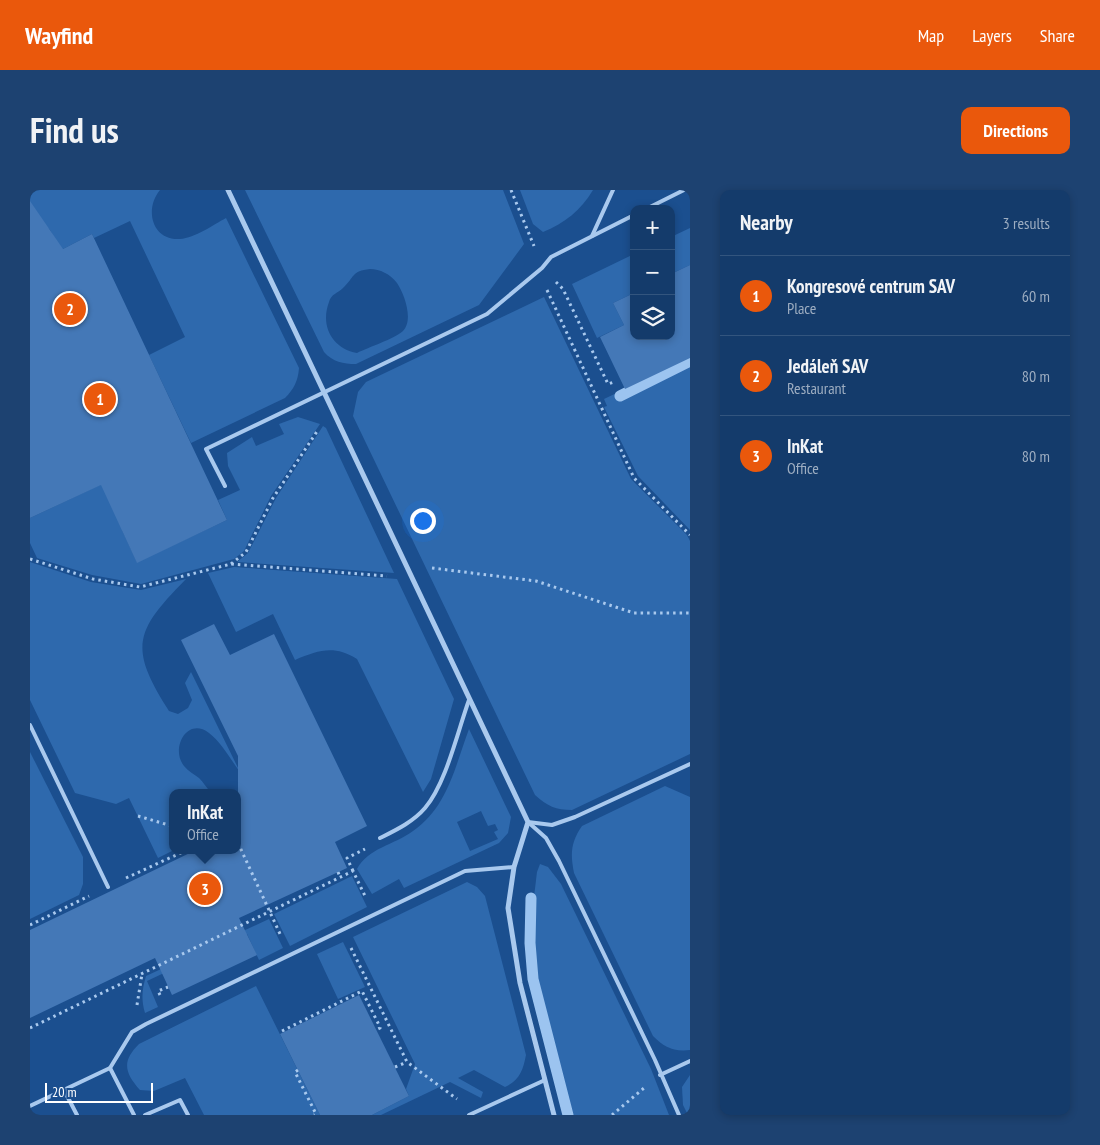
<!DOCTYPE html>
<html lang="en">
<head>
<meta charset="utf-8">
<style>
	:root { --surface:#143b6b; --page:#1d4271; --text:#f1f3f6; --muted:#9dadc1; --line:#33557e; --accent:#ea580c }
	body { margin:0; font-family:"PT Sans Narrow",sans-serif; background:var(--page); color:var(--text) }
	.controls { position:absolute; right:15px; top:15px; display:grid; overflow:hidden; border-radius:10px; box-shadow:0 2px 8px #0003 }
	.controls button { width:45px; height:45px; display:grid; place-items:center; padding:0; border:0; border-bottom:1px solid var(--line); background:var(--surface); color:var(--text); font:25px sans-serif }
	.scale { position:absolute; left:15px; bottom:12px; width:108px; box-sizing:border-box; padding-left:5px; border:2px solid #fff; border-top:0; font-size:14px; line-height:18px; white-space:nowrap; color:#fff; -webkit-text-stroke:4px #1b4f8f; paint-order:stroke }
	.you { position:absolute; left:392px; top:330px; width:18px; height:18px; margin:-12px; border:4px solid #fff; border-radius:50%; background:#1a73e8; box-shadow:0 0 0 8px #1a73e833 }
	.badge { display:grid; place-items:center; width:32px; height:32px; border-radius:50%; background:var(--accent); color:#fff; font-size:16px; font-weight:700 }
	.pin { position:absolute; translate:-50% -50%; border:2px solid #fff; box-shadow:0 1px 5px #0006 }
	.popup { position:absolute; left:139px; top:599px; width:72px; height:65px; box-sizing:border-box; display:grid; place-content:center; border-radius:10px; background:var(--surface); filter:drop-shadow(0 1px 4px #0005); font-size:16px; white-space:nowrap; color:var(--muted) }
	.popup b { font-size:19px; color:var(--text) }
	.popup::after { content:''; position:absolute; left:50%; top:100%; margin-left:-10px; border:10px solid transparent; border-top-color:var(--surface) }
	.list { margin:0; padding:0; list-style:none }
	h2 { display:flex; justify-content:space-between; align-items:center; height:65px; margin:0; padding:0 20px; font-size:21px }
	h2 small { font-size:16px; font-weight:400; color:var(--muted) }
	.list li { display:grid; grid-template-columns:32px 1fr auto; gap:15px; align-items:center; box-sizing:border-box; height:80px; padding:0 20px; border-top:1px solid var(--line) }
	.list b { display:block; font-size:19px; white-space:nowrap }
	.list p { margin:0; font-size:16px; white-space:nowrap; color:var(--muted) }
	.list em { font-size:16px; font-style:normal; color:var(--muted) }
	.icon { flex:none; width:28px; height:28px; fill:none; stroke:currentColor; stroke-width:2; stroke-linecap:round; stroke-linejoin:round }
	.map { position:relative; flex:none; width:660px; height:925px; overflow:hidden; border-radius:10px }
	header { display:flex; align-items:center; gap:30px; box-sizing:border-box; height:70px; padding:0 25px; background:var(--accent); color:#fff }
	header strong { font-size:24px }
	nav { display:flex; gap:28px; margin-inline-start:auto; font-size:18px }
	.intro { display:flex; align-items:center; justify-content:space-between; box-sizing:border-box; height:120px; padding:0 30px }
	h1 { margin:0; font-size:35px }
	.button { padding:12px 22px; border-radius:10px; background:var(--accent); color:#fff; font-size:18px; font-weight:700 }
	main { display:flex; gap:30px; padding:0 30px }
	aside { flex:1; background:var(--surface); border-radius:10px; box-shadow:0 2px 8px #0003 }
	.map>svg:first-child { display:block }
	.green { fill:#2e69ad; fill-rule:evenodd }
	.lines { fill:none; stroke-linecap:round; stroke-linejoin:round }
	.stream { stroke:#9cc4f0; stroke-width:11 }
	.building { fill:#4478b7 }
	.path { stroke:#a9c9ee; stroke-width:3; stroke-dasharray:2.5 4; stroke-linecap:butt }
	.lane { stroke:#a9c9ee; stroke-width:4 }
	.street { stroke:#a9c9ee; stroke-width:5 }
</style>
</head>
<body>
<header>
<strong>Wayfind</strong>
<nav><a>Map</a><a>Layers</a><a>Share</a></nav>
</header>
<div class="intro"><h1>Find us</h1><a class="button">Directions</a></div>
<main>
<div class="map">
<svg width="660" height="925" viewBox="0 0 660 925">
	<rect width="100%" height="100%" fill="#1b4f8f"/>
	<g class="green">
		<path d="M0,0H130C114,19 122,51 150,49C165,48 183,35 196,28L269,178C268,191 264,199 255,208L161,253L119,165L155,147L100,31L64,48L62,44L31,60L20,40L0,20Z"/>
		<path d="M215,0H473L494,54L449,115L326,174C313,174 303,172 294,162ZM340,79C350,79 360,84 367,93C374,103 384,130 373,141C364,149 339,157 327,163C302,158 290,136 299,112C301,104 308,103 313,98C325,87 321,81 340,79Z"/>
		<path d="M490,0H563C551,20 535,33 513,42L503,34Z"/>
		<polygon points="660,38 660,75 641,84 641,47"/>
		<polygon points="604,64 604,103 583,113 594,135 567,148 542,94"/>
		<path d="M514,107L601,289L657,345L660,351V564L542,620C526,620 517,616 505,605L323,226L328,202L336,192Z"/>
		<polygon points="660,168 660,340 608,286 574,217 577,216 574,209"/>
		<polygon points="268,227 290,234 241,306 214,361 204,369 111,394 62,385 7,368 0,353 0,328 87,287 108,332 92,340 107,372 197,330 188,310 210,300 198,276 197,263 222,247 226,256 254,244 249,234"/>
		<polygon points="293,236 296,238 364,383 207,372 218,363 246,308"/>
		<path d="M0,372L61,392L111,400L156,389C105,441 98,457 139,521L148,524L158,518L162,510L155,493L161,482L210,582C201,570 191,552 179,543C157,526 140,559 154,576C158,581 164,584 169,588C173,592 177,598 181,603H142L144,660L128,668L99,608L86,614L45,603L0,510Z"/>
		<path d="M204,377L367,389L424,509L401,589L393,602L327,469C304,455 289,460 265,470L243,424L206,442L178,383Z"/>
		<path d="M439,539L481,627L478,643L469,653L374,698L369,689L342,704L327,679C338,658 364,655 383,641C418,617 425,576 439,539ZM451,621L458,636L465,634L468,640L464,642L468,649L440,661L427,632Z"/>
		<polygon points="0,562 53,667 53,694 49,705 0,729"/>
		<path d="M635,596L660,607V860C643,862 634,857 623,846L544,683C540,663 541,652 552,636Z"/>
		<polygon points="510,674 518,677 531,694 621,879 639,925 540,925 505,788 502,761 503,715 507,682"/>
		<polygon points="322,686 337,717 260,756 244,724"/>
		<path d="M437,692L447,697L455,706L496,865C493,880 490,890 475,897L444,880L428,888L453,902L451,908L420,892L351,925H342L379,906L376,899L385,874L323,747Z"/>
		<path d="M239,729L253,758L229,770L217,744L117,791L128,817L115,823C111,809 112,800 116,786Z"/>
		<polygon points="313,752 335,797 308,809 287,764"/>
		<path d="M226,796L290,925H174L155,888L124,901L110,900C94,882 92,871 109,854Z"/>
		<polygon points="660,885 660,925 658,925 653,915 652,897"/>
	</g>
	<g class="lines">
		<g class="stream">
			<polyline points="590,206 660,171"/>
			<polyline points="501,708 500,753 503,789 538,925"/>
		</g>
	</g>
	<g class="building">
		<polygon points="0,11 33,59 62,44 197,330 107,373 71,295 0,328"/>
		<polygon points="660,75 660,168 595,199 570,147 594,135 583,113 604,103 604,146 641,146 641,84"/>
		<polygon points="184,434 200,465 244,444 337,636 305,652 317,678 209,728 227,765 142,805 125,768 0,828 0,740 166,660 208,660 208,566 151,450"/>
		<polygon points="329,805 379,906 342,925 290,925 250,844"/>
	</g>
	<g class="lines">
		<g class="path">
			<polyline points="481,0 504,56"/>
			<polyline points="526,92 533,99 578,194 584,192"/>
			<polyline points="517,100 604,288 660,345"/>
			<polyline points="0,369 63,389 110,397 201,374 357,386"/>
			<polyline points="201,374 216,362 243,308 288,240"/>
			<polyline points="402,378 506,391 604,423 660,423"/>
			<polyline points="108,626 142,636"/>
			<polyline points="208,653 251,746"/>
			<polyline points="323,681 317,668 335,659"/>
			<polyline points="308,682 310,687"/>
			<polyline points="96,688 157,660"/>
			<polyline points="0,735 59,706"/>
			<polyline points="321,758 377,872 427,909"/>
			<polyline points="130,805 128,801 138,797"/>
			<polyline points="107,815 112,784"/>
			<polyline points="0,838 323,681 335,706"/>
			<polyline points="252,841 332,801 349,835 350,838 346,840"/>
			<polyline points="365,877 377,872"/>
			<polyline points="268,880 265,882 286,924 284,925"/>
			<polyline points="582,925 614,898"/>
		</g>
		<g class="lane">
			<polyline points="616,19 654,0"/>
			<polyline points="562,46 583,0"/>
			<polyline points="195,296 176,259 457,124 512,78 521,67 604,25"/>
			<polyline points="0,535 78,697"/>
			<polyline points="498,632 516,648 529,671 625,870 649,925"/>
			<polyline points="498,632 522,635 545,627 660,574"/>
			<path d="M350,648C366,640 383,632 395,618C416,594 428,540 439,510"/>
			<polyline points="80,878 104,925"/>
			<polyline points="630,885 660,871"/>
			<polyline points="34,900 47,925"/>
			<polyline points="0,916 80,878 102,842 116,834 435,681 484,677"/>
			<polyline points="115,925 150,910 158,925"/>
			<polyline points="439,925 515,890"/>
		</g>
		<polyline class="street" points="198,0 498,632 484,677 478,718 490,793 524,925"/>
	</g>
</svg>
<div class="controls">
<button>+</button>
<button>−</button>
<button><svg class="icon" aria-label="layers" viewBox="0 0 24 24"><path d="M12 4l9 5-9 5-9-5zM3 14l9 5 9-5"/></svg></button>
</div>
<div class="scale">20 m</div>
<div class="you"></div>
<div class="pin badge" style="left:70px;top:209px">1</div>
<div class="pin badge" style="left:40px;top:119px">2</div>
<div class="pin badge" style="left:175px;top:699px">3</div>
<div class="popup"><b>InKat</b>Office</div>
</div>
<aside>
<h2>Nearby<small>3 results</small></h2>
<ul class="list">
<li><span class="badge">1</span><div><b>Kongresové centrum SAV</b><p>Place</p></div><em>60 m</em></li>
<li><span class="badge">2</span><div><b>Jedáleň SAV</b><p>Restaurant</p></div><em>80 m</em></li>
<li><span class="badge">3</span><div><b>InKat</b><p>Office</p></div><em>80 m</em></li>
</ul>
</aside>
</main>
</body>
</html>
